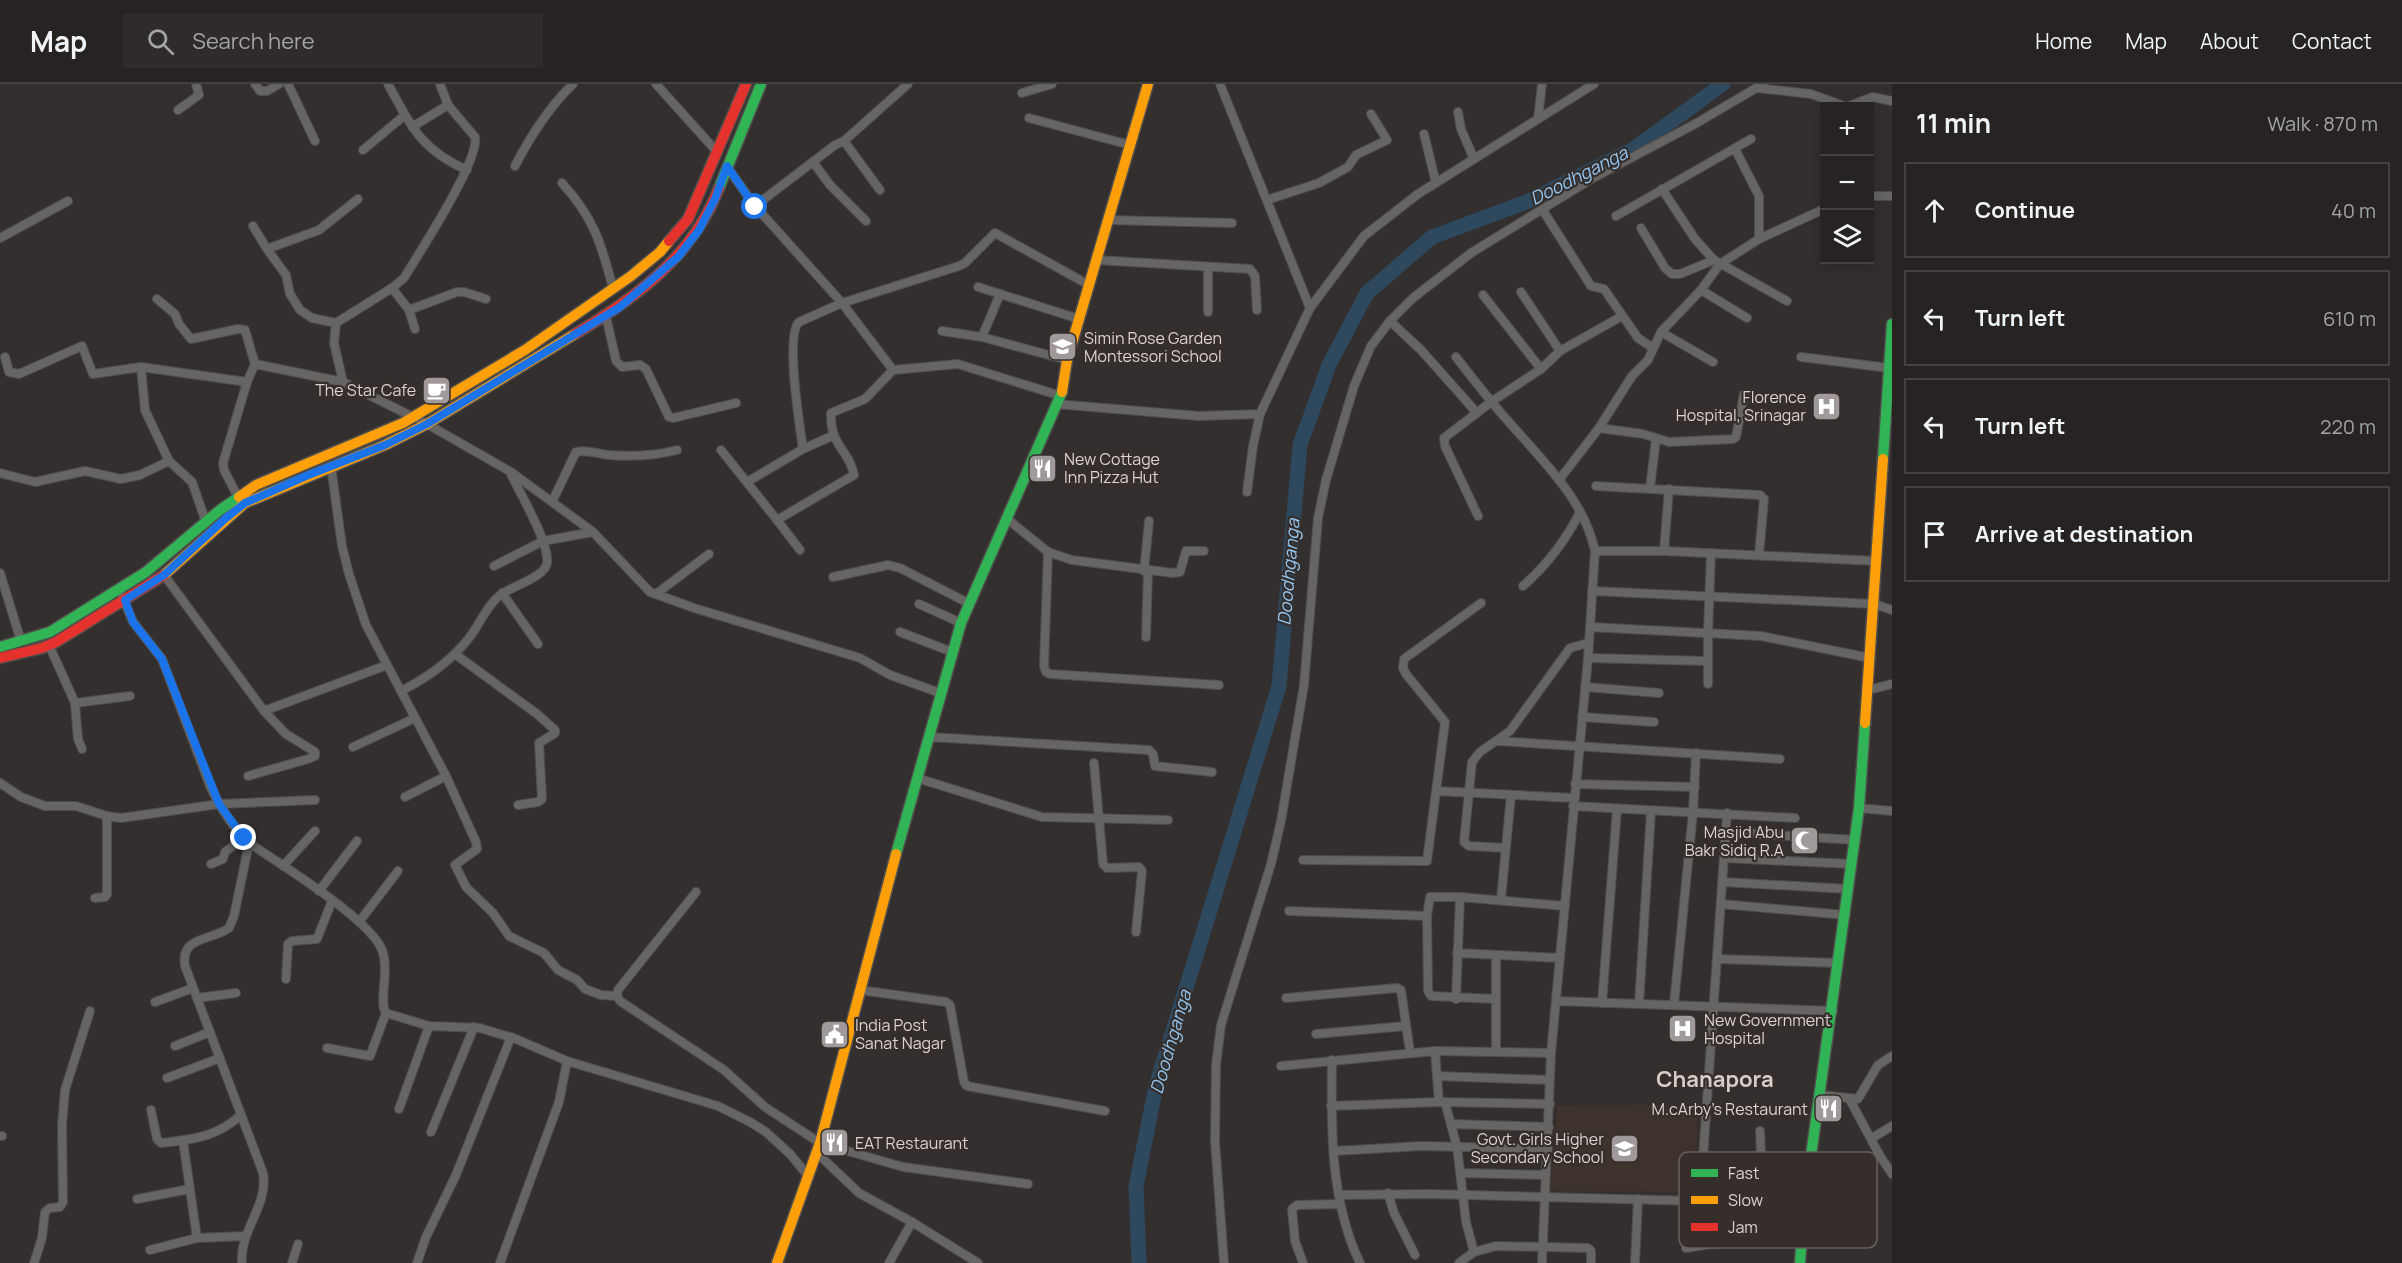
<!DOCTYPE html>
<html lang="en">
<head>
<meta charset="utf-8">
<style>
	:root { --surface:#262322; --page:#2e2b2a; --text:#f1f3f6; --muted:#a4a4a5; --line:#424040 }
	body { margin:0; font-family:Manrope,sans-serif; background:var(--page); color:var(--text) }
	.controls { position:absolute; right:18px; top:18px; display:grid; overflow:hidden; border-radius:0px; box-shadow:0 3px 15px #0003 }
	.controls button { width:54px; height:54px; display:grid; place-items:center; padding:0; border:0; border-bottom:2px solid var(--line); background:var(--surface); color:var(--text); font:30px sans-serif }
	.stop { position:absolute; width:18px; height:18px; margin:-14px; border:4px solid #1a73e8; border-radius:50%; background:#fff }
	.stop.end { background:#1a73e8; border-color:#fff; box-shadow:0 2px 6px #0008 }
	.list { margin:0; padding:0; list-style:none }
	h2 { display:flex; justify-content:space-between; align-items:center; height:78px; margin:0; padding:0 24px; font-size:26px }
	h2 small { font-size:20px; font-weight:400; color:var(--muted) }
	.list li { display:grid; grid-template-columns:39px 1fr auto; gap:18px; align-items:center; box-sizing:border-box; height:96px; margin:0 12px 12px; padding:0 12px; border:2px solid var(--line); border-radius:0px }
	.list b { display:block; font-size:22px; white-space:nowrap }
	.list em { font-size:20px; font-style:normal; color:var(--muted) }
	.icon { flex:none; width:33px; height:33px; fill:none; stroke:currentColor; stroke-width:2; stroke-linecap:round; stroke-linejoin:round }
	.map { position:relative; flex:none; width:1892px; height:1179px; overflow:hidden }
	header { display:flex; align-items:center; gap:36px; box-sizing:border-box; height:84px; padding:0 30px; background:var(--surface); border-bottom:2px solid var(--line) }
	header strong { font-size:28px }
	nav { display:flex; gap:33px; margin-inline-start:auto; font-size:21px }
	.search { width:420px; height:54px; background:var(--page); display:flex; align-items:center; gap:15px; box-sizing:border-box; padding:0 21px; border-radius:0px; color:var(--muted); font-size:22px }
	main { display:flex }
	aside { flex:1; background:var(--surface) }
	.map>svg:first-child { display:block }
	.built { fill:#3e322d }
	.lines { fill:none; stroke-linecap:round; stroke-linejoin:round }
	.river { stroke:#2e485e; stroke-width:15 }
	.street-casing { stroke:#504e4c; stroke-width:10 }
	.fast-casing { stroke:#504e4c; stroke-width:13 }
	.slow-casing { stroke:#504e4c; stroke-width:13 }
	.jam-casing { stroke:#504e4c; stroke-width:13 }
	.street { stroke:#666564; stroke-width:8 }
	.fast { stroke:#30b455; stroke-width:10 }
	.slow { stroke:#ff9f0a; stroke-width:10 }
	.jam { stroke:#e5322d; stroke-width:10 }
	.route { stroke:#1a73e8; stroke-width:8 }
	.labels { text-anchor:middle; stroke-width:4.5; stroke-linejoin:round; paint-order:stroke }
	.poi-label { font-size:16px; fill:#d9d4d2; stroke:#362e2b; text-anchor:start }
	.water-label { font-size:18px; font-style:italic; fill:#91c6f3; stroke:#362e2b }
	.district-label { font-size:22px; font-weight:bold; fill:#d7cdc9; stroke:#362e2b }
	.key { fill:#362e2b; stroke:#67605d; stroke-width:1.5 }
	.key-label { font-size:16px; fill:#d9d4d2 }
</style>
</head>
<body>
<header>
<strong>Map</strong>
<div class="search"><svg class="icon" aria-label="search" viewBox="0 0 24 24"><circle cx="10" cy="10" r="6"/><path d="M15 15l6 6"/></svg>Search here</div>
<nav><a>Home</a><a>Map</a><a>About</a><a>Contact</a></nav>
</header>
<main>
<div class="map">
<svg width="1892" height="1179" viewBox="0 0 1892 1179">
	<rect width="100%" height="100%" fill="#332f2e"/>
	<polygon class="built" points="1699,1020 1694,1108 1550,1107 1557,1022"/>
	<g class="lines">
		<polyline class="river" points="1139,1179 1136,1102 1156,1002 1279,602 1300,361 1329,281 1367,209 1432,153 1526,118 1632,66 1723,0"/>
		<defs>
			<g id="street">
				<polyline points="255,0 260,7 267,7 279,0"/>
				<polyline points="288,0 315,57"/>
				<path d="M388,0C411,42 421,66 467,86"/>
				<polyline points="656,0 718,69"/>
				<polyline points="1757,4 1811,10 1844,22"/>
				<polyline points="1022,9 1052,0"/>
				<polyline points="1849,22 1873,13 1892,17"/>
				<polyline points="178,26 199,11 196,0"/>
				<polyline points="1458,28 1461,45 1474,75"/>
				<polyline points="1029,34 1130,61"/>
				<polyline points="1538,35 1542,0"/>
				<polyline points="412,43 448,21"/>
				<polyline points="1424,50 1436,99"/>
				<polyline points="844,57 880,106"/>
				<polyline points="1735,65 1759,112 1759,155"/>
				<polyline points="363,66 405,31"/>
				<polyline points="813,78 830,101 866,137"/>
				<path d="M515,82C531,51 548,24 573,0"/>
				<polyline points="727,83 755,122 842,219 893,286"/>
				<path d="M562,99C594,134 601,159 613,204"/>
				<polyline points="1662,105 1695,155 1714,176 1787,217"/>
				<polyline points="1870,112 1892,112"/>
				<polyline points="1267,116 1319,99 1348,83 1356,71 1387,56 1371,30"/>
				<polyline points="755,122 835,61 844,57 908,0"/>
				<polyline points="1542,125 1591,202 1604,205 1638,254 1653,264"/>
				<polyline points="1616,132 1751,55"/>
				<polyline points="1108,136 1232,139"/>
				<polyline points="253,142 267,165"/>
				<polyline points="1641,144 1665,184 1672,190 1680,190 1714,176"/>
				<polyline points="0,154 68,117"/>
				<polyline points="1096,176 1250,185 1255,192 1257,226"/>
				<polyline points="1208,183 1208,228"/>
				<polyline points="978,203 1079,235"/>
				<polyline points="392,204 409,226 415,245"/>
				<polyline points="1701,206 1747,234"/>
				<polyline points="1521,208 1560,267"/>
				<polyline points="1483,211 1541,285"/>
				<polyline points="157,215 175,230 179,240 191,255 238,245 245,246 255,280"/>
				<polyline points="1310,224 1364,152 1418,110 1594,0"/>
				<polyline points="409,226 457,208 464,208 486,215"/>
				<polyline points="606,232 616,277 622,283 640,281 646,285 669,333 673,334 736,319"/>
				<polyline points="1390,237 1421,266 1477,329"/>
				<polyline points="336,239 312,234 300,226 290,210 286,191 267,165 319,146 358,115"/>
				<polyline points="942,247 982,253 1067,276"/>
				<polyline points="1661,248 1713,278"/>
				<polyline points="982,253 1000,210"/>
				<polyline points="5,273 9,288 19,290 82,262 93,290 141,283 247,298"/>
				<path d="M1456,273C1473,295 1490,317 1508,337C1542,376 1584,415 1595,467L1588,574L1551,969L1542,1179"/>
				<polyline points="1801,273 1889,284"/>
				<polyline points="141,283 145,326 169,377 192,398 206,438"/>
				<path d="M343,298L334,259L336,239L392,204L404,194C419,169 480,76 475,53L448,21L440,0"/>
				<polyline points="1056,320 1199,332 1260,330 1310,224 1220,0"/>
				<polyline points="1599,344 1643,350 1669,358 1733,355 1736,353 1744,310"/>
				<path d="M803,365C800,344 785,252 799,238L842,219L959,182L965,179L995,149L1089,201"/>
				<polyline points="721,366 777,436"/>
				<polyline points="331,382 342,462 349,490 366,541 446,692 476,758 477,765 455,781 466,803 493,829 509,852 544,869 558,886 577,896 585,905 601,911 617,912"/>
				<polyline points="0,389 35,398 85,387 121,395 140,391 169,377"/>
				<polyline points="1559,396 1599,344 1632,292 1648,276 1661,248 1701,206 1720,180 1759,155 1824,125"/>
				<polyline points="747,398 803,365 832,352"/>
				<polyline points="1596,402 1760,411 1764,415 1759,471"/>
				<polyline points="1650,404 1656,355"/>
				<polyline points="1247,408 1253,362 1260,330"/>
				<polyline points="238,413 224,386 223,379 247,298 255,280 343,298 427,340 511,388 593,448 650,508 694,524 860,574 890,591 940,609"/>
				<path d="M552,418L576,368C587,365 598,370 609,371C633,373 654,372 677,366"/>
				<polyline points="1478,432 1445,362 1444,354 1491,318 1541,285 1560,267 1622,232"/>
				<polyline points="1006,434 1048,468 1072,476 1173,489 1180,488 1186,467 1204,467"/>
				<path d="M800,466L777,436L854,391C849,365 830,363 831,329L865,315L893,286L958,280L1061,312"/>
				<polyline points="1595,467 1664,467 1877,477"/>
				<polyline points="1664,467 1669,405"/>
				<polyline points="1048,468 1044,582 1046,588 1050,590 1219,601"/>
				<polyline points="494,482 543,457 593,448"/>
				<polyline points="1144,487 1149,437"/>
				<polyline points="0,489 21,557"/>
				<polyline points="164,491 264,627 286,650 315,668 315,672 308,675 248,692"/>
				<polyline points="833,493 888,481 900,484 970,520"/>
				<path d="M1523,502C1548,480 1565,458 1580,428"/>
				<polyline points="1592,507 1874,520 1892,526"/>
				<polyline points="502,509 538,560"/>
				<polyline points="656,510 709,470"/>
				<path d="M122,512L133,538L162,575L210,702C220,723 232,743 249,759C279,779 371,836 382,866C390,887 378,918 386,929L429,942L480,944L516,955L567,977L718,1022L750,1038L766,1048L790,1070L809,1093"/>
				<polyline points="919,520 961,539"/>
				<polyline points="1590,543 1761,552 1870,574"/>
				<polyline points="900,548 952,568"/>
				<polyline points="1146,553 1148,487"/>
				<polyline points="49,561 75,619 78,655 82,665"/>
				<polyline points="455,570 537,630 555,646 555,649 539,659 542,715 538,718 518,721"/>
				<polyline points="1588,574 1707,577"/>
				<polyline points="1708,600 1708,548 1711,469"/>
				<polyline points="1585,603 1659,609"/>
				<polyline points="1868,606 1892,600"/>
				<path d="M401,607C429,593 453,576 472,550C481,537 487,522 499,512C509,503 546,493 547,479C550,460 520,409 511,390"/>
				<polyline points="75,619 130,612"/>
				<polyline points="264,627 387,581"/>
				<polyline points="1582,633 1654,638"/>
				<polyline points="929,653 1149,666 1153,670 1155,682 1212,688"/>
				<polyline points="1498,657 1780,675"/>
				<polyline points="353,663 415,634"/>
				<polyline points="1094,679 1103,780 1107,784 1139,783 1142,787 1136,848"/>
				<polyline points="917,694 1042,733 1168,736"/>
				<polyline points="0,699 21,713 45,722 76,722 107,732 121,734 219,720 315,716"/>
				<polyline points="1575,700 1695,703"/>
				<polyline points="1437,707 1574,714"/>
				<polyline points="405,713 446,692"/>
				<polyline points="1573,722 1795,734"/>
				<polyline points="1859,724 1892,727"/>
				<polyline points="1726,748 1856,756"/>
				<polyline points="1506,764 1469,762 1464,758 1472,678 1480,668 1510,647 1570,564 1588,559"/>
				<polyline points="1724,774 1852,780"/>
				<polyline points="1303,776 1427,777 1445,638 1406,590 1403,584 1404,575 1481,519"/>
				<polyline points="211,780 223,775 225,768 244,754"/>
				<polyline points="283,782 315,747"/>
				<polyline points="1723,798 1849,805"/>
				<polyline points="319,807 357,757"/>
				<polyline points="696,808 618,906 617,912 620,917 724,986 765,1023 820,1059 903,1083 1028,1100"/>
				<polyline points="95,814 105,813 107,810 107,732"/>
				<polyline points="1501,815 1511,711"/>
				<polyline points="1721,820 1846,831"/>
				<polyline points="1289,827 1427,832"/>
				<polyline points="359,838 398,787"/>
				<polyline points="1457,869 1560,874"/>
				<polyline points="1718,875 1839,879"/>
				<polyline points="286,895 288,860 292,857 317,855 332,817"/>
				<polyline points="860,906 946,918 950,921 964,998 967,1002 1105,1027"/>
				<polyline points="197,914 236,909"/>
				<polyline points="1286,914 1396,904 1401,906 1410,968"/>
				<polyline points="1456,915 1460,813"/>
				<polyline points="1496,915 1431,912 1428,907 1427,832 1430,813 1460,813 1565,822"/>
				<polyline points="1556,917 1833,927"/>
				<polyline points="155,918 193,904"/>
				<polyline points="1602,919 1617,725"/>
				<polyline points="1639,920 1651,727"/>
				<polyline points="1674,920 1693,728 1696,669"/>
				<polyline points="1316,950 1406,942"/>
				<polyline points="175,962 210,948"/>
				<polyline points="327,964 370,972 386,929"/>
				<polyline points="1435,967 1439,1018"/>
				<polyline points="1496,967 1496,871"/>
				<path d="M1332,976C1331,1044 1330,1117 1360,1179"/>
				<polyline points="1281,982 1435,967 1551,969"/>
				<polyline points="1437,992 1549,996"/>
				<polyline points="167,994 220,974"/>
				<polyline points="1820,1011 1858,1015 1878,981 1892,972"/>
				<polyline points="1850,1016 1880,1072 1892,1090"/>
				<polyline points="1445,1018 1457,1063 1466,1138 1474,1168"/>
				<polyline points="1331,1022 1439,1018 1550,1020"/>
				<polyline points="399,1025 429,942"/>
				<path d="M151,1026L157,1055L161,1059C194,1055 215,1054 241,1031"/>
				<polyline points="1451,1040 1549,1043"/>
				<polyline points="1760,1047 1763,1119"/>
				<polyline points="431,1048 474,943"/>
				<polyline points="0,1052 2,1052"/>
				<polyline points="1872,1054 1892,1042"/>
				<polyline points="183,1057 197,1154 246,1152"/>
				<polyline points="1334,1067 1422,1062 1548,1065"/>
				<polyline points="817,1069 859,1109 912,1138 978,1179"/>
				<polyline points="1460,1089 1546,1091"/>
				<polyline points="1388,1109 1394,1129 1415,1171"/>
				<polyline points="1339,1111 1429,1110 1774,1119 1805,1115"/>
				<polyline points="137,1115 190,1105"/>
				<polyline points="1700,1117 1727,729"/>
				<polyline points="1686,1164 1803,1145"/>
				<polyline points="150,1166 197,1154"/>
				<polyline points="34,1179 42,1154 45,1128 50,1124 60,1123 63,1118 62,1041 65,1006 90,927"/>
				<path d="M242,1179C239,1147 269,1121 263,1089L185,882C180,852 211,857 229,844L234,832L249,759"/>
				<polyline points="292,1179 298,1160"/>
				<polyline points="417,1179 426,1153 456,1091 511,953"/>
				<polyline points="500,1179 559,1018 567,977"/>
				<polyline points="889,1179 912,1138"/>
				<polyline points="1224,1179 1215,1057 1216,981 1221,941 1271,780 1281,737 1304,601 1318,434 1326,396 1354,302 1371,262 1390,237 1413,214 1471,169 1593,94 1695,40 1763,0"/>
				<polyline points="1303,1179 1295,1157 1292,1125 1297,1121 1340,1120"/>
				<polyline points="1459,1179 1474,1168 1496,1162 1588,1164 1591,1167 1591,1179"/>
				<polyline points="1635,1179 1638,1115"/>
			</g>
			<g id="fast">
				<polyline points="719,104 761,0"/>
				<polyline points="1883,375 1892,240"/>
				<polyline points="0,563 50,548 146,488 220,426 239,413"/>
				<polyline points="896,770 961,539 1062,308"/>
				<polyline points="1800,1179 1805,1115 1859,724 1865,639"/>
			</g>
			<g id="slow">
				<polyline points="1062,308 1067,276 1148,0"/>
				<polyline points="239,413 256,401 403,339 525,266 631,192 660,168 669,157"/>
				<polyline points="164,491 245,419 385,361 427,340 575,250"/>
				<polyline points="1865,639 1883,375"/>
				<polyline points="777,1179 820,1059 896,770"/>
			</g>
			<g id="jam">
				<polyline points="669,157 688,135 746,0"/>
				<path d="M575,250C637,213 692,173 719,104"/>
				<polyline points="0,574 42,564 56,558 164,491"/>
			</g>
		</defs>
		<use href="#street" class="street-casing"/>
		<use href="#fast" class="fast-casing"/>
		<use href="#slow" class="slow-casing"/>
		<use href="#jam" class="jam-casing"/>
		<use href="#street" class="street"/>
		<use href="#fast" class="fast"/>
		<use href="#slow" class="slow"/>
		<use href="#jam" class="jam"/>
	</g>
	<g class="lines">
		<polyline class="route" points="244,754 219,720 162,575 133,538 125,516 164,491 226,434 245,419 306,392 385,361 427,340 620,223 678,173 699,146 715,115 727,82 755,123"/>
	</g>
	<defs>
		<symbol id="school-square" viewBox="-11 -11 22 22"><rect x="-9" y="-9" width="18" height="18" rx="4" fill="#9f9a99" stroke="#362e2b"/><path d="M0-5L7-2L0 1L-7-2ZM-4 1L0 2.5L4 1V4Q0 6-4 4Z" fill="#fff"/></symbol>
		<symbol id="cafe-square" viewBox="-11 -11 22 22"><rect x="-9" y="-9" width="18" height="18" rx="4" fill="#9f9a99" stroke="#362e2b"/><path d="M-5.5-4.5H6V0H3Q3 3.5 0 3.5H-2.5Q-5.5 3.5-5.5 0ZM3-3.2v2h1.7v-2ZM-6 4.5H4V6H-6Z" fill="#fff"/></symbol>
		<symbol id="hospital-square" viewBox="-11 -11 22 22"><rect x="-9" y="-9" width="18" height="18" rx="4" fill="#9f9a99" stroke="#362e2b"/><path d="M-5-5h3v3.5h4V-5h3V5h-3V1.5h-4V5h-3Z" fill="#fff"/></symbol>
		<symbol id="restaurant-square" viewBox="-11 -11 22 22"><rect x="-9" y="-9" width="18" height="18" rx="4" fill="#9f9a99" stroke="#362e2b"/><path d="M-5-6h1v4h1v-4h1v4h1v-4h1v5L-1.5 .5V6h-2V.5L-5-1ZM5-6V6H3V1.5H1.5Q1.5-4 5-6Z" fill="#fff"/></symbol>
		<symbol id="mosque-square" viewBox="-11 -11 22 22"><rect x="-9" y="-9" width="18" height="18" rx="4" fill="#9f9a99" stroke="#362e2b"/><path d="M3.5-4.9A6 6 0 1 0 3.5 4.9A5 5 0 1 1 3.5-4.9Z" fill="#fff"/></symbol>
		<symbol id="civic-square" viewBox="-11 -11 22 22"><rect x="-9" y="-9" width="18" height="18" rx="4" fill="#9f9a99" stroke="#362e2b"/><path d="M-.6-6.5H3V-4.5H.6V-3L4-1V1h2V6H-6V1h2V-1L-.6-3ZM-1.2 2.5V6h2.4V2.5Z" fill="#fff"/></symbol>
	</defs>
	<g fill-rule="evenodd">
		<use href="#school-square" x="1046" y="246" width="33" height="33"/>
		<use href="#cafe-square" x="420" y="290" width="33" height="33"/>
		<use href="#hospital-square" x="1810" y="306" width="33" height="33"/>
		<use href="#restaurant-square" x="1026" y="368" width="33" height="33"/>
		<use href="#mosque-square" x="1788" y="740" width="33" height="33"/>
		<use href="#hospital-square" x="1666" y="928" width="33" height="33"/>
		<use href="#civic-square" x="818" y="934" width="33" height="33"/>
		<use href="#restaurant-square" x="1812" y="1008" width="33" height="33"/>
		<use href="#restaurant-square" x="818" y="1042" width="33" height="33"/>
		<use href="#school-square" x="1608" y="1048" width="33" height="33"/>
	</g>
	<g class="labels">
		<g class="poi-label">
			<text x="1084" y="260">Simin Rose Garden<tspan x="1084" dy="18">Montessori School</tspan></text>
			<text x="416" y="312" text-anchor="end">The Star Cafe</text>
			<text x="1806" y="319" text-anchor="end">Florence<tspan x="1806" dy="18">Hospital, Srinagar</tspan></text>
			<text x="1064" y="381">New Cottage<tspan x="1064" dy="18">Inn Pizza Hut</tspan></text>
			<text x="1784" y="754" text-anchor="end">Masjid Abu<tspan x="1784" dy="18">Bakr Sidiq R.A</tspan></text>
			<text x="1704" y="942">New Government<tspan x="1704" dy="18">Hospital</tspan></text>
			<text x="855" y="947">India Post<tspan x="855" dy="18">Sanat Nagar</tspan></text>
			<text x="1808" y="1031" text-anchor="end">M.cArby's Restaurant</text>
			<text x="1604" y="1061" text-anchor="end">Govt. Girls Higher<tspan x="1604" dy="18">Secondary School</tspan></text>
			<text x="855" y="1065">EAT Restaurant</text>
		</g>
		<g class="water-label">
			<text transform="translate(1579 92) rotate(-27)" y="6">Doodhganga</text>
			<text transform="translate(1289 488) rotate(-85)" y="6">Doodhganga</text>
			<text transform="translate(1171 958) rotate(-74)" y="6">Doodhganga</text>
		</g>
		<g class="district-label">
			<text x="1715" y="1003">Chanapora</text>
		</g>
	</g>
	<rect x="1679" y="1068" width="198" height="96" rx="9" class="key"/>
	<rect x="1691" y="1085" width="27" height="8" fill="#30b455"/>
	<rect x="1691" y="1112" width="27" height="8" fill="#ff9f0a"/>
	<rect x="1691" y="1139" width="27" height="8" fill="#e5322d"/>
	<g class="key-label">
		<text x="1728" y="1095">Fast</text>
		<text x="1728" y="1122">Slow</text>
		<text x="1728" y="1149">Jam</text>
	</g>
</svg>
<div class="controls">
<button>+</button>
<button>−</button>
<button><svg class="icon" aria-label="layers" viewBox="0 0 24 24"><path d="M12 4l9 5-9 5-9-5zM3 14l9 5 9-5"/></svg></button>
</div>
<div class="stop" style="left:755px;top:123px"></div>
<div class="stop end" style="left:244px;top:754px"></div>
</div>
<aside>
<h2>11 min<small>Walk · 870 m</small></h2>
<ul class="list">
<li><svg class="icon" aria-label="ahead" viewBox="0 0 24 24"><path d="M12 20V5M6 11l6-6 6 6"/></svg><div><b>Continue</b></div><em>40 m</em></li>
<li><svg class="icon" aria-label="left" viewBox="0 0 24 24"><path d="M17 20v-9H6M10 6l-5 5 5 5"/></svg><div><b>Turn left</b></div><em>610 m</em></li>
<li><svg class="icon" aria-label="left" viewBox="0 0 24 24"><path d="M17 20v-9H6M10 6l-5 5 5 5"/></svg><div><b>Turn left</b></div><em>220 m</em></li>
<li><svg class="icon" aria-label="arrive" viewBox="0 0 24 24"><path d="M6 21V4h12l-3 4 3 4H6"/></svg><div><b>Arrive at destination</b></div></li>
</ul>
</aside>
</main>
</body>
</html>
